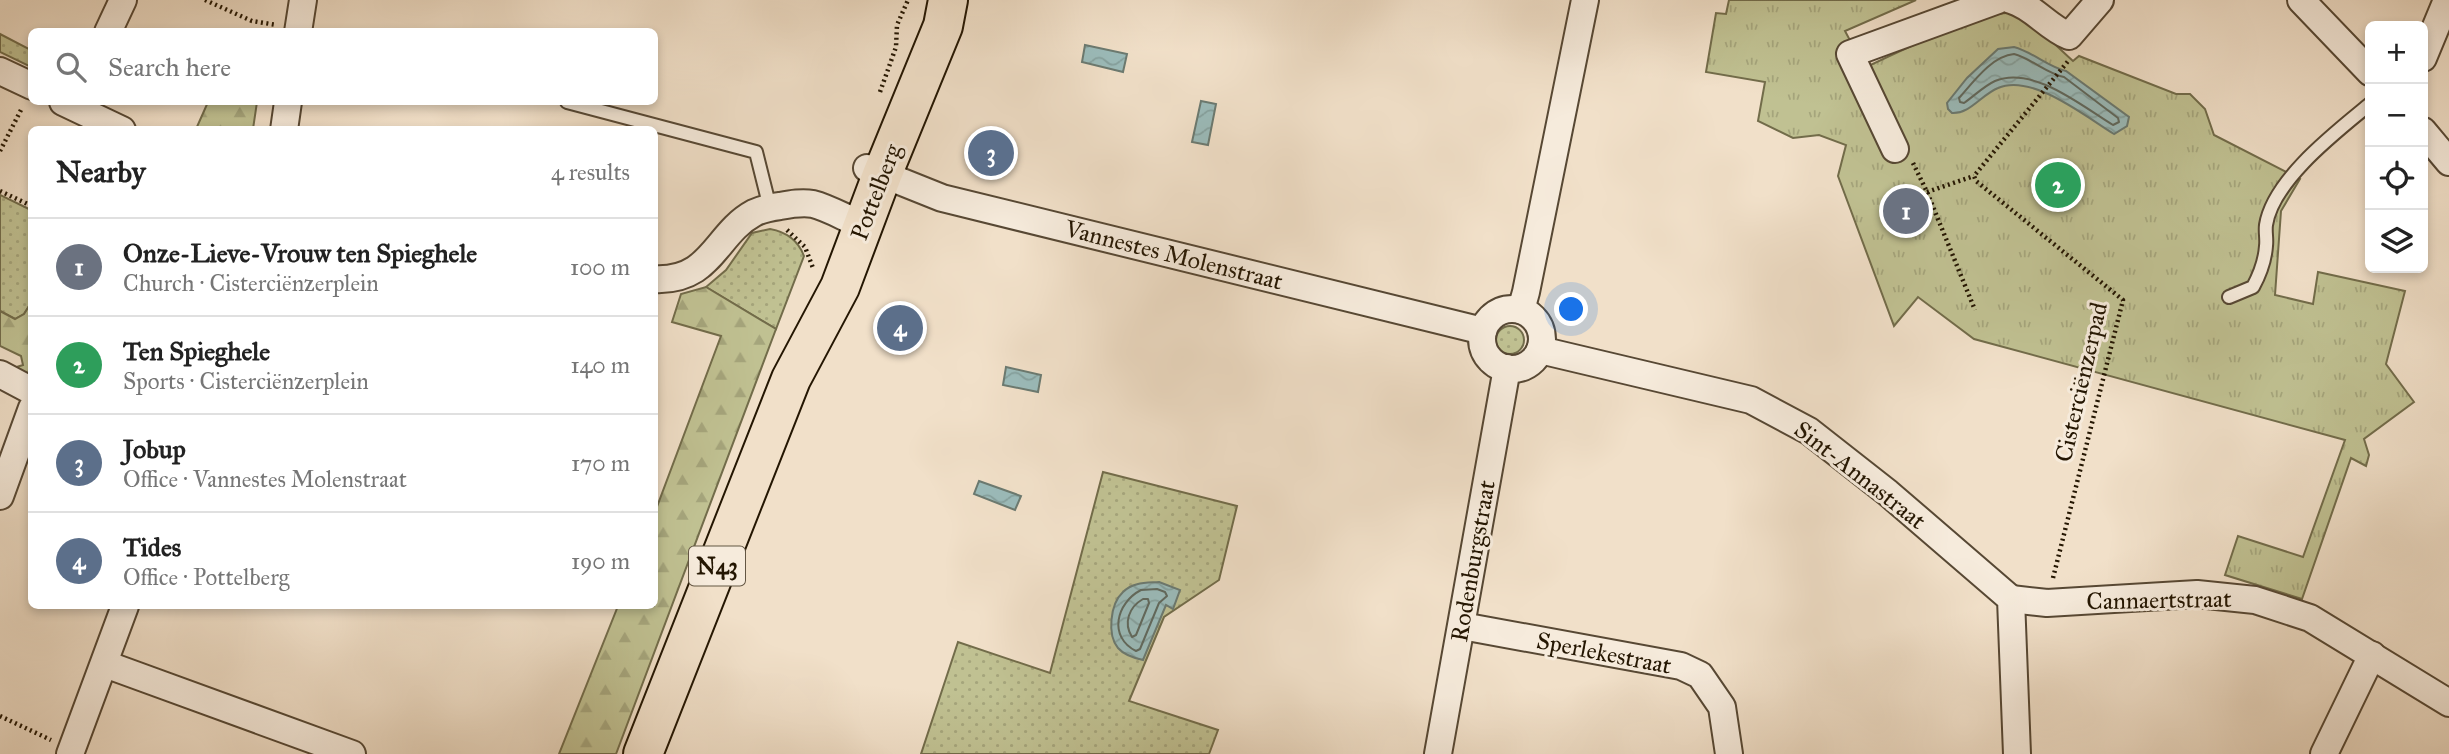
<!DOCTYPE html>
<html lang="en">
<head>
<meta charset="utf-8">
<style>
	:root { --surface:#fff; --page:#f2f2f2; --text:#222; --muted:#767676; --line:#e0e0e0; --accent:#7c3aed }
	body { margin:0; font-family:"IM FELL Great Primer",serif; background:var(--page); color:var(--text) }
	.controls { position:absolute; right:21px; top:21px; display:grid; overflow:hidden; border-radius:10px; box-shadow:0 4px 10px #0003 }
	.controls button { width:63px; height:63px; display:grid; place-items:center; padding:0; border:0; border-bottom:2px solid var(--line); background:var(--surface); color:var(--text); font:35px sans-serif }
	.you { position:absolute; left:1572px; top:310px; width:24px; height:24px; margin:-18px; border:5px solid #fff; border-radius:50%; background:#1a73e8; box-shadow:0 0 0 10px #1a73e833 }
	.badge { display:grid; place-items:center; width:46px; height:46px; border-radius:50%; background:var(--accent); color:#fff; font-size:23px; font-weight:700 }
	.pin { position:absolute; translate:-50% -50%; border:4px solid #fff; box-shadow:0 2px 7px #0006 }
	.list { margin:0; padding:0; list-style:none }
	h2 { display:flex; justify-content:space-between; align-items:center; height:91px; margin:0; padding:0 28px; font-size:30px }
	h2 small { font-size:23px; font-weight:400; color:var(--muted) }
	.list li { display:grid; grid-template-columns:46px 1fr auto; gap:21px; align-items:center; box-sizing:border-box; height:98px; padding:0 28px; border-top:2px solid var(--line) }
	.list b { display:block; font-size:26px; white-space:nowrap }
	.list p { margin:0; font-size:23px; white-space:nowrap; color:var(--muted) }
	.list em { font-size:23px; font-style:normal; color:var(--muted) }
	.icon { flex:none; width:38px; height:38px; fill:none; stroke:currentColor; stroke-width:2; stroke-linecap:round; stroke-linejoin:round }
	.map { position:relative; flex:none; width:2449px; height:754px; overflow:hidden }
	.search { position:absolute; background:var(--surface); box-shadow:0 4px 10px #0003; left:28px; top:28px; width:630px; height:77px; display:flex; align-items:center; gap:18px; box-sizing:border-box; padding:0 24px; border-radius:10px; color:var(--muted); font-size:26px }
	.panel { position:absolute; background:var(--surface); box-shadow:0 4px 10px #0003; left:28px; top:126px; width:630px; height:483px; border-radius:10px }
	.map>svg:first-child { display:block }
	.grass { fill:url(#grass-dots); stroke:#726c4a; stroke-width:2 }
	.forest { fill:url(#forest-firs); stroke:#726c4a; stroke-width:2 }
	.park { fill:url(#park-tufts); stroke:#726c4a; stroke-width:2 }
	.water { fill:url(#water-waves); stroke:#6b7a71; stroke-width:2 }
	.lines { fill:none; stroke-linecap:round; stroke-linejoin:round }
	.shore { stroke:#60695e; stroke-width:2 }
	.lane-casing { stroke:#574834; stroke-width:16 }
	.street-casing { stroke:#574834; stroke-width:30 }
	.primary-casing { stroke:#241602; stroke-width:42 }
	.path { stroke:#241602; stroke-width:4.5; stroke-dasharray:2 3.5; stroke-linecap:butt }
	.lane { stroke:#f6ebdc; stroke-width:12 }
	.street { stroke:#f6ebdc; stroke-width:26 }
	.primary { stroke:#f1e0c9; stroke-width:38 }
	.labels { text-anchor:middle; stroke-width:6; stroke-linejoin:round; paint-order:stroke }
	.shield { fill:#f6ebdc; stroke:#635643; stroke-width:2 }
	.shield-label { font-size:23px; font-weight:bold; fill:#241602 }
	.street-label { font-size:24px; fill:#241602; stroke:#f6ebdc }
</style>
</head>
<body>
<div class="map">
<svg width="2449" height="754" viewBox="0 0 2449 754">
	<defs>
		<pattern id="grass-dots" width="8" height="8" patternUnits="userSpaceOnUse" patternTransform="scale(1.75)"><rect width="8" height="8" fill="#c0c192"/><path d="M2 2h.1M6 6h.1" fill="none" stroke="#a5a57c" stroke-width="1.8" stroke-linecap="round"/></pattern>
		<pattern id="forest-firs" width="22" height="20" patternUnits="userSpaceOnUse" patternTransform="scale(1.75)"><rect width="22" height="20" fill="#c0c192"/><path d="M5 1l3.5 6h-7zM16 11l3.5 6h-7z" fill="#a5a57c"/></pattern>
		<pattern id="park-tufts" width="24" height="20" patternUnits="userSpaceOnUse" patternTransform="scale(1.75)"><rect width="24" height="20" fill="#c0c192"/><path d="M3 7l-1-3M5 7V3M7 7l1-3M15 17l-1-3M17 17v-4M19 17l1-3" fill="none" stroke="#a5a57c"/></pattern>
		<pattern id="water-waves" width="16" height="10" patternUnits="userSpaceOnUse" patternTransform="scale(1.75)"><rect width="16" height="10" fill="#9bbcbb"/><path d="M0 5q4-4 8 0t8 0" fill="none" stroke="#85a19f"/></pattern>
	</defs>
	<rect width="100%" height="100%" fill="#f1e0c9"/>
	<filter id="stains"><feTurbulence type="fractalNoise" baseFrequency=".00286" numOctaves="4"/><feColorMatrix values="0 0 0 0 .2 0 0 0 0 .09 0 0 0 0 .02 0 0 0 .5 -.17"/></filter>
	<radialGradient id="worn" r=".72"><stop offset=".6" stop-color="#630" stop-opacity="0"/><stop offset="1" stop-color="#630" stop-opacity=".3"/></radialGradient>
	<g class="grass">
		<polygon points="0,34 31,50 31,67 0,52"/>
		<polygon points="0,195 31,210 31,303 24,314 15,319 0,311"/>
		<path d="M770,229C787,232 798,240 804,256L776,329L706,287L726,270L752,233Z"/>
		<circle cx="1510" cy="340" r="14"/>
		<polygon points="1103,472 1237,506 1219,580 1164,617 1129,701 1218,730 1209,754 921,754 958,642 1050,673"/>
	</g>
	<g class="forest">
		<polygon points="208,102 257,102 253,129 196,129"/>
		<polygon points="706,287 776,329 616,754 559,754 618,606 654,606 655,512 721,336 672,322 681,294"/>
		<polygon points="31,303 31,377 7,370 23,365 21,356 0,346 0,311 15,319 24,314"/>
	</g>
	<path class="park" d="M1729,0H1916L1845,31L1853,46L1854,73C1881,60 1992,5 2014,14C2034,22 2057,47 2073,61L2079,56L2176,94H2190L2205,109L2214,135L2300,179L2281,211L2275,295L2313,304L2318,272L2405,291L2386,364L2414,402L2364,439L2369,455L2366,466L2351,458L2302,599L2225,575L2238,536L2303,557L2345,440L1974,339L1918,297L1894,326L1838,176L1846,145L1819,135L1793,138L1758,121L1765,82L1706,72L1716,13L1726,14Z"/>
	<g class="water">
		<polygon points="1085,45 1127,54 1123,72 1082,62"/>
		<path d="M2014,47C2033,52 2048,67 2066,71L2129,117L2127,126L2114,134C2086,117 2032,73 1998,88C1981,95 1970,114 1952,113L1948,109L1947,103L1967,78L1998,49Z"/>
		<polygon points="1201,101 1216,104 1208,145 1192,142"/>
		<polygon points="1006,367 1041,375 1038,392 1003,385"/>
		<polygon points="979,481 1021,496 1015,510 974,494"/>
		<path d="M1159,582L1180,590L1173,609L1166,605L1143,660C1134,658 1124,655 1118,648C1107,635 1110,604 1123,592C1133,582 1146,583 1159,582Z"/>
	</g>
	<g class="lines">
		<g class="shore">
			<path d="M2014,54C2032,59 2046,73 2064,77L2118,118L2119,122L2113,125C2083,107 2033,65 1995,81C1984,86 1974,96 1964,103L1960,102L1959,98C1974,81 1992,56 2014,54Z"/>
			<path d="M1141,590L1157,589L1165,592L1167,596L1159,603L1140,649L1136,651C1108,637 1116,603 1141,590Z"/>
			<path d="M1143,599H1148L1149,603L1136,635L1132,637C1123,623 1129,607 1143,599Z"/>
		</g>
		<defs>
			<g id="lane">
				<polyline points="567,102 756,152 770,208"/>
				<path d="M2229,297L2253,287C2260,274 2265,261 2266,246C2267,239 2265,232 2266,225C2273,180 2336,132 2370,104"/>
			</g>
			<g id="street">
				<path d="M2011,0C2033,6 2047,27 2069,36L2100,0"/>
				<polyline points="2301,0 2370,72"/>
				<polyline points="108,32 123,0"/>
				<polyline points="298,32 303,0"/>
				<polyline points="2423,58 2447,0"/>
				<polyline points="0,71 32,86"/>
				<polyline points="63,102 122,130"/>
				<polyline points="284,130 288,102"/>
				<polyline points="2423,131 2449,162"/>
				<polyline points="1895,149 1850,54 1998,0"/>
				<polyline points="867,168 942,198 1483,331"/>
				<path d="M654,279C712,282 715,234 754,213C762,209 772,207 780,206C791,204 802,202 813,204C829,208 847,219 863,225"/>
				<circle cx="1512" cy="339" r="30"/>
				<polyline points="1521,310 1526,292 1585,0"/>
				<polyline points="1540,350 1751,400 1809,431 1888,493 2011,599 2017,754"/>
				<polyline points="0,374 32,391"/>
				<polyline points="0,496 32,408"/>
				<polyline points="2011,599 2047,603 2197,594 2255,600 2310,618 2449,703"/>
				<polyline points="1462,626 1681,666 1700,675 1722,707 1729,754"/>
				<polyline points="105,664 352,754"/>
				<polyline points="70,754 125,606"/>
				<polyline points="1438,754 1507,368"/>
				<polyline points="2324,754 2372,655"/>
			</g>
			<polyline id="primary" points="643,754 791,379 840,287 882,175 943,26 948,0"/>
		</defs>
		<use href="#lane" class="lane-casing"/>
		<use href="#street" class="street-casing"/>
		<use href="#primary" class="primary-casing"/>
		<g class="path">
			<polyline points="205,0 252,21 277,25"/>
			<polyline points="880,92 896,47 897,25 908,0"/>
			<polyline points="0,151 22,108"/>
			<polyline points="1913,163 1927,192 1975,310"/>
			<polyline points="0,191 32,206"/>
			<polyline points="1927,192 1974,176"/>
			<polyline points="787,230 805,247 813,268"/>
			<polyline points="2053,578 2123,300 1976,181 1974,176 2069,60"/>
			<polyline points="0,716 51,740"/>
		</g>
		<use href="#lane" class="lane"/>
		<use href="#street" class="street"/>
		<use href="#primary" class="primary"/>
	</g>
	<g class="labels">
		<rect class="shield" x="689" y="546.5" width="56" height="39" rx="5"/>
		<g class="shield-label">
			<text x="717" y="574">N43</text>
		</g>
		<g class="street-label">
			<text transform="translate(876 192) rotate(-69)" y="8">Pottelberg</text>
			<text transform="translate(1174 255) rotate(14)" y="8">Vannestes Molenstraat</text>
			<text transform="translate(2081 382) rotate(-77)" y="8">Cisterciënzerpad</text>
			<text transform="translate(1860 475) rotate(38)" y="8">Sint-Annastraat</text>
			<text transform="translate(1473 561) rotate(-80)" y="8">Rodenburgstraat</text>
			<text transform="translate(2159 600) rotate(-1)" y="8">Cannaertstraat</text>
			<text transform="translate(1604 653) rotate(11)" y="8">Sperlekestraat</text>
		</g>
	</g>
	<rect width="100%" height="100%" filter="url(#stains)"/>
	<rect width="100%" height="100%" fill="url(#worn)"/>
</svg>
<div class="controls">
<button>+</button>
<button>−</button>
<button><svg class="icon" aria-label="locate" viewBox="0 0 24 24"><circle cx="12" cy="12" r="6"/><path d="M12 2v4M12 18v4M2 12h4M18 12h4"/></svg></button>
<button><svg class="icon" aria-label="layers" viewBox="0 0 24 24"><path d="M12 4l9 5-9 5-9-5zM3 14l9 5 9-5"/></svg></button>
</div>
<div class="you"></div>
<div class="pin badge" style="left:1906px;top:211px;background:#6b7280">1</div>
<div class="pin badge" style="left:2058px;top:185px;background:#2e9e5b">2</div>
<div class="pin badge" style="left:991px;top:153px;background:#5c6f8a">3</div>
<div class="pin badge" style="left:900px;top:328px;background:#5c6f8a">4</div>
<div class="search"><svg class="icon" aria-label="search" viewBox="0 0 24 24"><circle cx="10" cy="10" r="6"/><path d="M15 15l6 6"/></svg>Search here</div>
<section class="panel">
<h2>Nearby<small>4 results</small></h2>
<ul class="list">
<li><span class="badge" style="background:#6b7280">1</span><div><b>Onze-Lieve-Vrouw ten Spieghele</b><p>Church · Cisterciënzerplein</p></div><em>100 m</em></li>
<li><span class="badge" style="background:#2e9e5b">2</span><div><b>Ten Spieghele</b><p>Sports · Cisterciënzerplein</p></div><em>140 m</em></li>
<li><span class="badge" style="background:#5c6f8a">3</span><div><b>Jobup</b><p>Office · Vannestes Molenstraat</p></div><em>170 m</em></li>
<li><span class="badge" style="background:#5c6f8a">4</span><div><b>Tides</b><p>Office · Pottelberg</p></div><em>190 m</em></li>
</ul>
</section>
</div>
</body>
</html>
